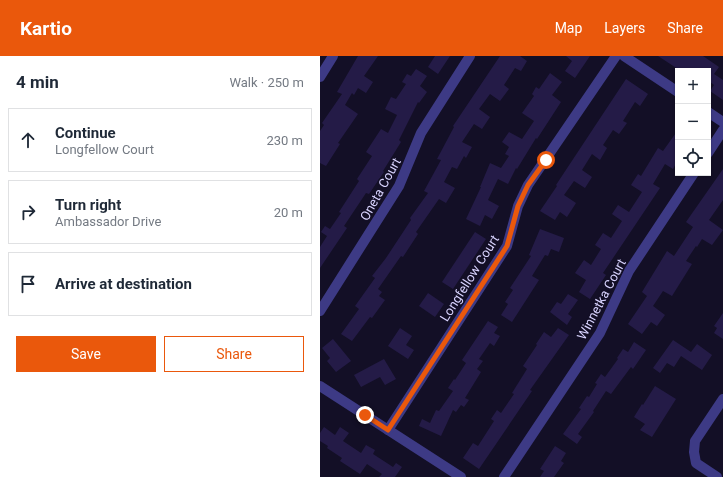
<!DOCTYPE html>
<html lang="en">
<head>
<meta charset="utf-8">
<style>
	:root { --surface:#fff; --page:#f2f2f3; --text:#1f2937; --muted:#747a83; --line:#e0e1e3; --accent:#ea580c }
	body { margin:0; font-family:Roboto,sans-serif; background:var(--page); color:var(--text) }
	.controls { position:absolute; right:12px; top:12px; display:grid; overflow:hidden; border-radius:0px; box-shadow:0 1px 3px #0004 }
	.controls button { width:36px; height:36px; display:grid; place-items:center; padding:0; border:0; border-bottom:1px solid var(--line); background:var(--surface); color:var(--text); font:20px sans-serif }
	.stop { position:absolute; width:12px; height:12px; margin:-9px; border:3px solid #ea580c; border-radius:50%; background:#fff }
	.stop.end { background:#ea580c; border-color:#fff; box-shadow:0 1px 4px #0008 }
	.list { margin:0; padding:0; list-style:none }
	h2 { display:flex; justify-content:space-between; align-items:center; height:52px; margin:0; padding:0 16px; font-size:17px }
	h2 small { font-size:13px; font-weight:400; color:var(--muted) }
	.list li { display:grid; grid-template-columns:26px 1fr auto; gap:12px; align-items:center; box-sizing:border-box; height:64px; margin:0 8px 8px; padding:0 8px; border:1px solid var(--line); border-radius:0px }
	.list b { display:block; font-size:15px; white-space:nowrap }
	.list p { margin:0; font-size:13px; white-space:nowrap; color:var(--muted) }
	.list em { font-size:13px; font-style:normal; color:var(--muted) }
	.actions { display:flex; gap:8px; padding:12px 16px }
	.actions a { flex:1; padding:9px 0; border:1px solid var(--accent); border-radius:0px; text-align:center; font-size:14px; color:var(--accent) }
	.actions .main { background:var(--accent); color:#fff }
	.icon { flex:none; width:22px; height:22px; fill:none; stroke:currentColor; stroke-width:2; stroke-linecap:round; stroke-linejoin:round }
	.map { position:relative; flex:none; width:403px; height:421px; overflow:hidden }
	header { display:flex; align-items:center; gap:24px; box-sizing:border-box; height:56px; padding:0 20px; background:var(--accent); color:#fff }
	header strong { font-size:19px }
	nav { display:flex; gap:22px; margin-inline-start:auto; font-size:14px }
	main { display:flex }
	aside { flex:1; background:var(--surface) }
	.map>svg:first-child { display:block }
	.building { fill:#241b47 }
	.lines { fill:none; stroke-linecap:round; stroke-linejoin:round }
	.minor { stroke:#3d3a85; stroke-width:10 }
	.route { stroke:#ea580c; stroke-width:5 }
	.labels { text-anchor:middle; stroke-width:3; stroke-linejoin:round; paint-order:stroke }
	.street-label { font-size:13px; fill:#d9d4ff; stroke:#130f26 }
</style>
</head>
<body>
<header>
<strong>Kartio</strong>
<nav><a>Map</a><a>Layers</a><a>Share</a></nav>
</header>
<main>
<aside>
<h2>4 min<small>Walk · 250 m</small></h2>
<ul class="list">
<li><svg class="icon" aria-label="ahead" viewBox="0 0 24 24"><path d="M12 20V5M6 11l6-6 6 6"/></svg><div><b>Continue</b><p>Longfellow Court</p></div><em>230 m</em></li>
<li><svg class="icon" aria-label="right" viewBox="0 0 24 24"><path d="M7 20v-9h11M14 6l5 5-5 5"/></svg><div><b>Turn right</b><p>Ambassador Drive</p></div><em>20 m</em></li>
<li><svg class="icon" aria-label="arrive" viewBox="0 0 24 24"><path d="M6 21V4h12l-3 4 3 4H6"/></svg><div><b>Arrive at destination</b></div></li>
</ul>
<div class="actions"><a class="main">Save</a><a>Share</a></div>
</aside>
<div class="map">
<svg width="403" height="421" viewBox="0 0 403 421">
	<rect width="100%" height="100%" fill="#130f26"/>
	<g class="building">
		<polygon points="38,0 58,0 44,20 53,26 46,37 38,32 34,39 32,37 25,49 38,58 18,87 20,88 6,110 0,107 0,75 4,69 2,67 22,38 17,36"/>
		<polygon points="115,0 130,0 118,18 108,11"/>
		<polygon points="180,0 200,0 207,5 201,15 195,12 184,29 189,33 180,45 170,38 159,53 170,61 162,73 154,68 142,86 152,91 146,102 144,100 137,113 132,111 124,126 135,132 126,147 119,143 96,176 98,178 83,201 81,200 58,233 62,236 59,240 65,244 52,262 50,261 32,285 21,278 39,253 35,250 55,222 52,220 66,202 91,164 90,162 108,137 104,135 121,104 117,103 134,71 133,70"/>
		<polygon points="246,0 270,0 255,22 245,15 252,5"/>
		<polygon points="338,0 383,0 399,11 394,18 403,24 403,44 390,35 394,29 389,25 388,27 388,15 361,15"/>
		<polygon points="96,13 107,20 100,30 107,36 99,47 98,46 79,84 81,86 63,115 64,116 49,138 46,137 24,170 27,172 0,212 0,191 7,180 1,176 5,170 10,173 21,157 19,156 39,125 37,123 52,100 46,96 61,73 68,77 77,59 65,53 71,41 76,43 86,28 82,26 87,18 91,20"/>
		<polygon points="230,17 242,26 232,39 241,46 217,83 216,82 197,113 196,112 188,128 178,123 168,144 179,150 172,163 165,159 160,170 146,163 161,131 160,131 170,107 181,112 189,100 185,98 189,91 182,86 189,76 202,83 214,65 202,57 214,40 212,38 216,31 219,33"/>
		<polygon points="306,23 328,38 320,50 315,46 303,65 307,67 299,78 293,74 283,89 287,92 280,104 272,98 262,114 272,121 265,132 254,125 244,139 256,147 247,161 240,156 235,164 220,155 237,130 236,129"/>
		<polygon points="358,74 358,104 353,113 345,108 333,128 340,132 283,217 286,219 270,243 259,236 266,224 255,217 264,204 271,209 281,193 275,189 283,177 291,182 302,165 292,158 298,149 309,156 322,136 311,129 318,118 321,120 338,92 343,95"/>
		<polygon points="403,113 403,144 389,164 403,174 392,189 382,183 377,191 376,190 366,205 372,208 352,240 343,235 333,250 345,259 337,270 331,266 322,278 308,268 327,240 322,236 347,195 354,200 373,171 366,166"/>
		<polygon points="220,173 244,182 239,196 231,193 228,200 225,199 212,220 219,224 192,266 181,259 188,248 185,246 193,234 190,232 211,200 209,199"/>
		<polygon points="155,176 166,183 133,233 122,226"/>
		<polygon points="108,237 124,248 115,261 99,250"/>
		<polygon points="248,238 258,244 248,258 252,261 247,269 230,256 237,246 241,248"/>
		<polygon points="403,257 403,283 394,277 397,272 394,270"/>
		<polygon points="168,265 178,271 174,277 180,280 174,290 170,287 159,303 163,305 157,313 161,316 145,342 149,344 144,351 141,349 136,356 133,354 121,380 99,370 102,363 110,367 116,354 119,355 133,335 128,332 134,323 135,324 146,307 142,304"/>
		<polygon points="80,272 92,280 86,289 94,294 88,303 68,290"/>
		<polygon points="238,272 249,279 210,334 212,335 159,413 143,402 153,387 158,390 174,365 171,363 177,354 181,357 194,338 192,337 207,313 203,310 217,289 216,288 224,276 231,281"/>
		<polygon points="13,283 31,305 16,316 7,305 10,302 2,292"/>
		<polygon points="353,284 371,296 377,288 392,299 382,314 361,300 354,311 347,307 340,317 333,312"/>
		<polygon points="314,286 326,294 313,313 311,311 291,338 286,335 273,355 274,356 258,378 262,381 257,388 243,378 261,353 259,352 267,340 269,341 277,328 275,327 281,318 285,321 298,303 297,302 303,293 308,296"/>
		<polygon points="64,303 76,323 65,329 60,321 41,331 34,319"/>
		<polygon points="335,330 356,343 332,381 320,374 325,368 314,361 322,348 323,349"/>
		<polygon points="4,371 15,379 20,371 29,377 23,385 41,397 46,389 55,394 53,398 73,411 76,407 82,411 75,421 59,421 62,418 47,408 40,418 20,405 22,402 7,392 8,390 0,385 0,377"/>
		<polygon points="235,390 246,397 241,405 244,407 234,421 220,421 224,415 220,413"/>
	</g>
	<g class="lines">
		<g class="minor">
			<polyline points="304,0 358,36"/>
			<polyline points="0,21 13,0"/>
			<polyline points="388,56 403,66"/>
			<polyline points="388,97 403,74"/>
			<polyline points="0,255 79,130 101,77 150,0"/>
			<polyline points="0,330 141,421"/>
			<polyline points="68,374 187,190 198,150 208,129 296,0"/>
			<polyline points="184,421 280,277 309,215 374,117"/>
			<polyline points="397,421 376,407 374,396 375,385 403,343"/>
		</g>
	</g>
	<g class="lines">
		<polyline class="route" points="45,359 68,374 187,190 198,150 208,129 226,104"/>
	</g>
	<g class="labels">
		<g class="street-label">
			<text transform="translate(60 133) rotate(-61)" y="5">Oneta Court</text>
			<text transform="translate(149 222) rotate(-58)" y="5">Longfellow Court</text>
			<text transform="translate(281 243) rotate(-62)" y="5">Winnetka Court</text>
		</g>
	</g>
</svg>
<div class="controls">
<button>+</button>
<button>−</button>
<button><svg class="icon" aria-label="locate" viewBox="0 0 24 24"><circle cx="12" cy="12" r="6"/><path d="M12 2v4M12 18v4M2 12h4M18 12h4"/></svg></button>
</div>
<div class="stop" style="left:226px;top:104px"></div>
<div class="stop end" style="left:45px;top:359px"></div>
</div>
</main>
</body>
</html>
